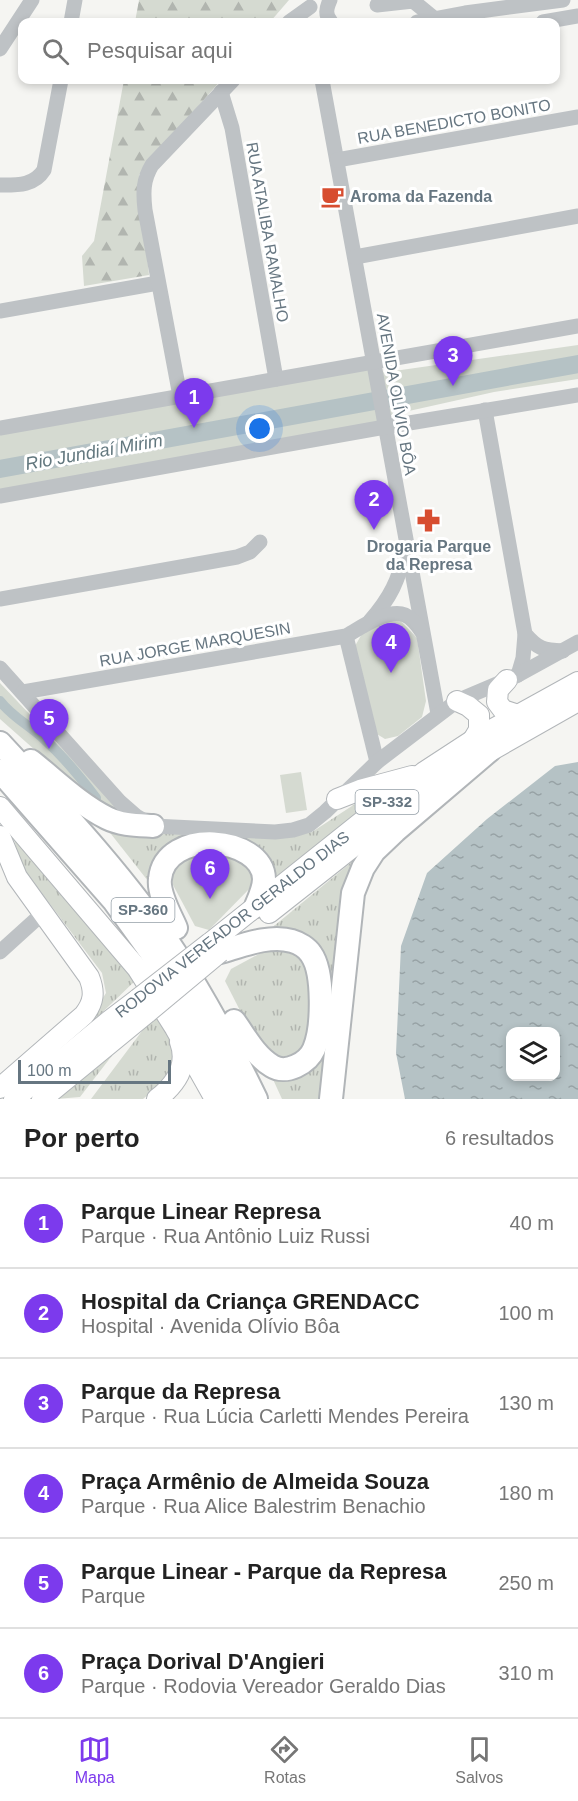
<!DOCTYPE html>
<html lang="pt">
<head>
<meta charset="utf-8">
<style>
	:root { --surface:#fff; --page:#f2f2f2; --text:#222; --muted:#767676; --line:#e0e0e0; --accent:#7c3aed }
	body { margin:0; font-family:Arial,sans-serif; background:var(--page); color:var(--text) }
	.controls { position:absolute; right:18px; bottom:18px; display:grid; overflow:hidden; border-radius:12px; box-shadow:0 3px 9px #0003 }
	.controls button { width:54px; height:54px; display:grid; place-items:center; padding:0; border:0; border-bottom:2px solid var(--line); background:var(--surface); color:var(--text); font:30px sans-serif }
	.scale { position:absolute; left:18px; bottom:15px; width:153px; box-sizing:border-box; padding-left:6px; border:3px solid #667681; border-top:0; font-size:16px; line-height:21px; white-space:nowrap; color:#667681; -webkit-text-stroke:4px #fff; paint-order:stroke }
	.you { position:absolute; left:260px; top:429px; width:21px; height:21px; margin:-15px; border:4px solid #fff; border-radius:50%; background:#1a73e8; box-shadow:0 0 0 9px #1a73e833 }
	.badge { display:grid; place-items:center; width:39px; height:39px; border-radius:50%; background:var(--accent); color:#fff; font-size:20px; font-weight:700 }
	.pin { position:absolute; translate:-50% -50px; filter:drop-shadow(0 2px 3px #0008) }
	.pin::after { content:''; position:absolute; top:32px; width:21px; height:18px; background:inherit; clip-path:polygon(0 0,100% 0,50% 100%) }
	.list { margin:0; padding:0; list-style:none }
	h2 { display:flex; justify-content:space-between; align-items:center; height:78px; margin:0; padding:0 24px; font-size:26px }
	h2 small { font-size:20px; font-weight:400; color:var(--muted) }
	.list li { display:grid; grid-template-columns:39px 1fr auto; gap:18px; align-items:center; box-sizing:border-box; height:90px; padding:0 24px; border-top:2px solid var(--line) }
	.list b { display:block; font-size:22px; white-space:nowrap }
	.list p { margin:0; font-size:20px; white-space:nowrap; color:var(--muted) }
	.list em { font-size:20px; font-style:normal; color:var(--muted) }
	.icon { flex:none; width:33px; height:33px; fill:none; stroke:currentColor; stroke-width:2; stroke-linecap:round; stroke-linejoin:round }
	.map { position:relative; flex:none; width:578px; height:1099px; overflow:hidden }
	.search { position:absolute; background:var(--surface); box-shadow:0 3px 9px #0003; left:18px; right:18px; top:18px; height:66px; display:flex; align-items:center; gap:15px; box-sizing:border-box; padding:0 21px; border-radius:12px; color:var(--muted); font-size:22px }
	.sheet { height:618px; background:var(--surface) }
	nav { display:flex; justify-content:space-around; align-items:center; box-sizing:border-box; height:84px; border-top:2px solid var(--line); background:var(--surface); font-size:16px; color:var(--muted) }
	nav a { display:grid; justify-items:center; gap:3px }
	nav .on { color:var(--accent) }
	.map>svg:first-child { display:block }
	.grass { fill:url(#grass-tufts) }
	.forest { fill:url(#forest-firs) }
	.park { fill:#d5dad1 }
	.water { fill:url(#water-ripples); fill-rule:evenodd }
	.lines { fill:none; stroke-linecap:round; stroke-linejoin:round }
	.canal { stroke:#b5c2c5; stroke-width:10 }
	.river { stroke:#b5c2c5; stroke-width:18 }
	.major-casing { stroke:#b2b6b9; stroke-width:22 }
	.highway-casing { stroke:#b1b5b8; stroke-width:26 }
	.minor { stroke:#bec2c5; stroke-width:15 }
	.major { stroke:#fff; stroke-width:20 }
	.highway { stroke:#fff; stroke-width:22 }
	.major-bridge-casing { stroke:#b2b6b9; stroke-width:22; stroke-linecap:butt }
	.major-bridge { stroke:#fff; stroke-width:20 }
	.labels { text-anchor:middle; stroke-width:6; stroke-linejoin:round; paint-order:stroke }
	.shield { fill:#fff; stroke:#949fa7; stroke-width:1.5 }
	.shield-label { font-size:15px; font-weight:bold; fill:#667681 }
	.street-label { font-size:16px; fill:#667681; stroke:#fff }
	.poi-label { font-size:16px; font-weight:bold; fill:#667681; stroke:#fff; text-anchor:start }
	.water-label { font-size:18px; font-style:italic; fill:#62777e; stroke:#fff }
</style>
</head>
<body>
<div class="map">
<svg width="578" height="1099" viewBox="0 0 578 1099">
	<defs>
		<pattern id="grass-tufts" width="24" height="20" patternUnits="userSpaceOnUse" patternTransform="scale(1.5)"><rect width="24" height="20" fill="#d5dad1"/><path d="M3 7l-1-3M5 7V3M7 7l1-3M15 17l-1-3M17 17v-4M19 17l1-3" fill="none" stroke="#b1b5af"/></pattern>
		<pattern id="forest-firs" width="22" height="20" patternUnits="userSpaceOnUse" patternTransform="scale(1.5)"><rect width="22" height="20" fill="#d5dad1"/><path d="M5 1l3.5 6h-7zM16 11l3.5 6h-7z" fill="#b1b5af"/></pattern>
		<pattern id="water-ripples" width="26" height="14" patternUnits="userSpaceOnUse" patternTransform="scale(1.5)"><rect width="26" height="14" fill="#b5c2c5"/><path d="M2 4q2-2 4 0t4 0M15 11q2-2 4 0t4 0" fill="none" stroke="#97a2a5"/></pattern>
	</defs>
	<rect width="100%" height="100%" fill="#f5f5f2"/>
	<g class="grass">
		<polygon points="382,795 274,885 160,857 148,881 100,820 283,837 312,832 355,804"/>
		<polygon points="7,816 136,980 85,1029 53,1047 92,1015 106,993 102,973 22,867"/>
		<polygon points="365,851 322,1099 282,1099 271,1075 312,1068 319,949 263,935"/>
		<polygon points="280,947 292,952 305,964 311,980 307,1042 296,1055 285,1059 275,1058 260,1050 225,981 231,969 259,954"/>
		<path d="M164,1011C178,1061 185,1064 143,1099H91L145,1027Z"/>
		<polygon points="121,1044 80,1097 56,1099"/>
	</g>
	<g class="forest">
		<polygon points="139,0 289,0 270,22 135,22"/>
		<polygon points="124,80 221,80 139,175 149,275 84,286 82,256 94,241"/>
	</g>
	<g class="park">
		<polygon points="578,345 578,379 494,392 382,417 383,424 0,497 0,432 371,365 373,374"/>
		<polygon points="382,621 401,621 417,638 426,701 422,717 398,736 385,739 372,731 355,646 363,632"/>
		<polygon points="0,683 126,816 105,812 0,719"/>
		<polygon points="301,772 307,810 286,813 280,775"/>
		<polygon points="243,851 259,879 209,930 195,926 173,885 172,874 181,854"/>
	</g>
	<path class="water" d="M578,762V1099H405L396,1053L401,946L427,873L487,819L555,766ZM510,1032H556V1076H510Z"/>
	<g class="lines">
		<path class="canal" d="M0,701C13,718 31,726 46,741C65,758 81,778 96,798"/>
		<polyline class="river" points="0,469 578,364"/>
		<defs>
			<g id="major">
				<polyline points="507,680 498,690 497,702 503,710 518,715"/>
				<polyline points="457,701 468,706 479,715 479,730 473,740"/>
				<polyline points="337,799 360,790 412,776"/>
				<polyline points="0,807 137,968 175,1028 215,1099"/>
				<path d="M0,836L17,877L89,977C95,992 94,1002 84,1015L0,1088"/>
				<polyline points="269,913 434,783 578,701"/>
				<polyline points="210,943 424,772 473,740 578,682"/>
				<polyline points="14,1099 109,1021 138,999"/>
				<polyline points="42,1099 148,1012"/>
				<path d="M157,1099C175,1085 189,1066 180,1042"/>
			</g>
			<g id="highway">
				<path d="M0,743C61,809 127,879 176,954C206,1001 232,1049 256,1099"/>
				<path d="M31,761C55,780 79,804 107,818C121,825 138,825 153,826"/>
				<polyline points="0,771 114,901 150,951 207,1045 234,1099"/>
				<path d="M176,928C170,914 158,894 160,879C165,827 263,836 264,879C264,888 259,899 256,906"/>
				<path d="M220,952C241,946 270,934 292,941C299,943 307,948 311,954C324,972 323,1028 314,1049C308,1063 286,1075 272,1066C255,1056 245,1036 234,1021"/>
				<polyline points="331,1099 353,893 363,868 374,851 395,831 490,750"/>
			</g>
		</defs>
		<use href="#major" class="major-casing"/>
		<use href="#highway" class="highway-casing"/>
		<g class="minor">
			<path d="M330,0C326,9 325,15 331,22"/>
			<polyline points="377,5 413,1 435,19"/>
			<polyline points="71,22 75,0"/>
			<polyline points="289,22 310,7"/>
			<polyline points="417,22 465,13 563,0"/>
			<polyline points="543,22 578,16"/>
			<polyline points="0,49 32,0"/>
			<polyline points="322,80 438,714"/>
			<polyline points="221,92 232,128 276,379"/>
			<polyline points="337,160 578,117"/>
			<path d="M0,185C17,185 34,186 44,170L61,80"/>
			<polyline points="355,257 578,216"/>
			<polyline points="0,311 158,283"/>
			<path d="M180,396L145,210C143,192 143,180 152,165L233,80"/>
			<polyline points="485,410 525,634 523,658 518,675"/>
			<polyline points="0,428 578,326"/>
			<polyline points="0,496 385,427 578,395"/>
			<polyline points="0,599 237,557 250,552 260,542"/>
			<path d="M370,621C391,597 398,581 406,550"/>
			<path d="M525,634C538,649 543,650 563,651"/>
			<polyline points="346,636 377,762"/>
			<polyline points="0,668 120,802 136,816 153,826 275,832 293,830 309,825 325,812 377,762 457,701 518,675 578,642"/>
			<path d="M23,692L346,636C360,628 388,608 405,615C412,618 418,626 422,632"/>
			<polyline points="0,952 43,913"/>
		</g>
		<use href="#major" class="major"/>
		<use href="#highway" class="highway"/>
		<defs>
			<g id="major-bridge">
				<polyline points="138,999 210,943"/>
				<polyline points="148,1012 220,952"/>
			</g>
		</defs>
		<use href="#major-bridge" class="major-bridge-casing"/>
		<use href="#major-bridge" class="major-bridge"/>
	</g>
	<defs>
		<symbol id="cafe-bare" viewBox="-9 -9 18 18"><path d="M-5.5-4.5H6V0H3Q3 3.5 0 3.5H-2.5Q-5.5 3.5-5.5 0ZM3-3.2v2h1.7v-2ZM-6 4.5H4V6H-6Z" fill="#d74d30" stroke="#fff" stroke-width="2.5" paint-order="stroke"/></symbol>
		<symbol id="pharmacy-bare" viewBox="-9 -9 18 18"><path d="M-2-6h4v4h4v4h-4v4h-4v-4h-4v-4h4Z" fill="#d74d30" stroke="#fff" stroke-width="2.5" paint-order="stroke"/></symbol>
	</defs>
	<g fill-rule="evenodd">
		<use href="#cafe-bare" x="316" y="180" width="33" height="33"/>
		<use href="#pharmacy-bare" x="412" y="504" width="33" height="33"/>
	</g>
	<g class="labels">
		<g class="shield">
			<rect x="355.5" y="790" width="63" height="24" rx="4.5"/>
			<rect x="111.5" y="898" width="63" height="24" rx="4.5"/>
		</g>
		<g class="shield-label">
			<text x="387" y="807">SP-332</text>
			<text x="143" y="915">SP-360</text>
		</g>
		<g class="street-label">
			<text transform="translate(454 121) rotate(-10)" y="6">RUA BENEDICTO BONITO</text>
			<text transform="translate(268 232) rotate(80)" y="6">RUA ATALIBA RAMALHO</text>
			<text transform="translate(397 394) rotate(80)" y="6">AVENIDA OLÍVIO BÔA</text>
			<text transform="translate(195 644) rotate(-10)" y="6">RUA JORGE MARQUESIN</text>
			<text transform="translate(232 924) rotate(-38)" y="6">RODOVIA VEREADOR GERALDO DIAS</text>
		</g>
		<g class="poi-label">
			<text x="350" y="202">Aroma da Fazenda</text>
			<text x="429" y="552" text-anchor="middle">Drogaria Parque<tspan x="429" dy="18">da Represa</tspan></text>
		</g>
		<g class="water-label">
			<text transform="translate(94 452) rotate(-10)" y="6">Rio Jundiaí Mirim</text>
		</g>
	</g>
</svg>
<div class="controls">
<button><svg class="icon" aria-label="layers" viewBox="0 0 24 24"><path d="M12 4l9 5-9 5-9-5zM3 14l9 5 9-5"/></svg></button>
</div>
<div class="scale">100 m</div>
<div class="you"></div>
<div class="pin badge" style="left:194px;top:428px">1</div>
<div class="pin badge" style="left:374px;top:530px">2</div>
<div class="pin badge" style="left:453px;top:386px">3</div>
<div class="pin badge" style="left:391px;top:673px">4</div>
<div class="pin badge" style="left:49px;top:749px">5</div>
<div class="pin badge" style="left:210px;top:899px">6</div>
<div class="search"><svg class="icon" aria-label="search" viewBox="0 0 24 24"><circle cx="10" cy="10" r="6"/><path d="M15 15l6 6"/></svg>Pesquisar aqui</div>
</div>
<section class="sheet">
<h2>Por perto<small>6 resultados</small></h2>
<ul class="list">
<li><span class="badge">1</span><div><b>Parque Linear Represa</b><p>Parque · Rua Antônio Luiz Russi</p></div><em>40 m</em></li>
<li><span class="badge">2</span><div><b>Hospital da Criança GRENDACC</b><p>Hospital · Avenida Olívio Bôa</p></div><em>100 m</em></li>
<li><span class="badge">3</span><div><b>Parque da Represa</b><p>Parque · Rua Lúcia Carletti Mendes Pereira</p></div><em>130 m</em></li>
<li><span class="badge">4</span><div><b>Praça Armênio de Almeida Souza</b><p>Parque · Rua Alice Balestrim Benachio</p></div><em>180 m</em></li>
<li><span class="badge">5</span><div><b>Parque Linear - Parque da Represa</b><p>Parque</p></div><em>250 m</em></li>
<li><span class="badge">6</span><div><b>Praça Dorival D'Angieri</b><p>Parque · Rodovia Vereador Geraldo Dias</p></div><em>310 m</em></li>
</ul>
</section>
<nav>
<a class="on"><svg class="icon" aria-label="map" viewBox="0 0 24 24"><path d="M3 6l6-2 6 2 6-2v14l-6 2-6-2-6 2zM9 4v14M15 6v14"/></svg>Mapa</a>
<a><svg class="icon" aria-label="directions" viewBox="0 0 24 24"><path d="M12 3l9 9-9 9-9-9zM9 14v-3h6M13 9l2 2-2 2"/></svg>Rotas</a>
<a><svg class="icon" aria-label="saved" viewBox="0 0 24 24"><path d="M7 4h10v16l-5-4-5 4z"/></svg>Salvos</a>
</nav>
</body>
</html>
